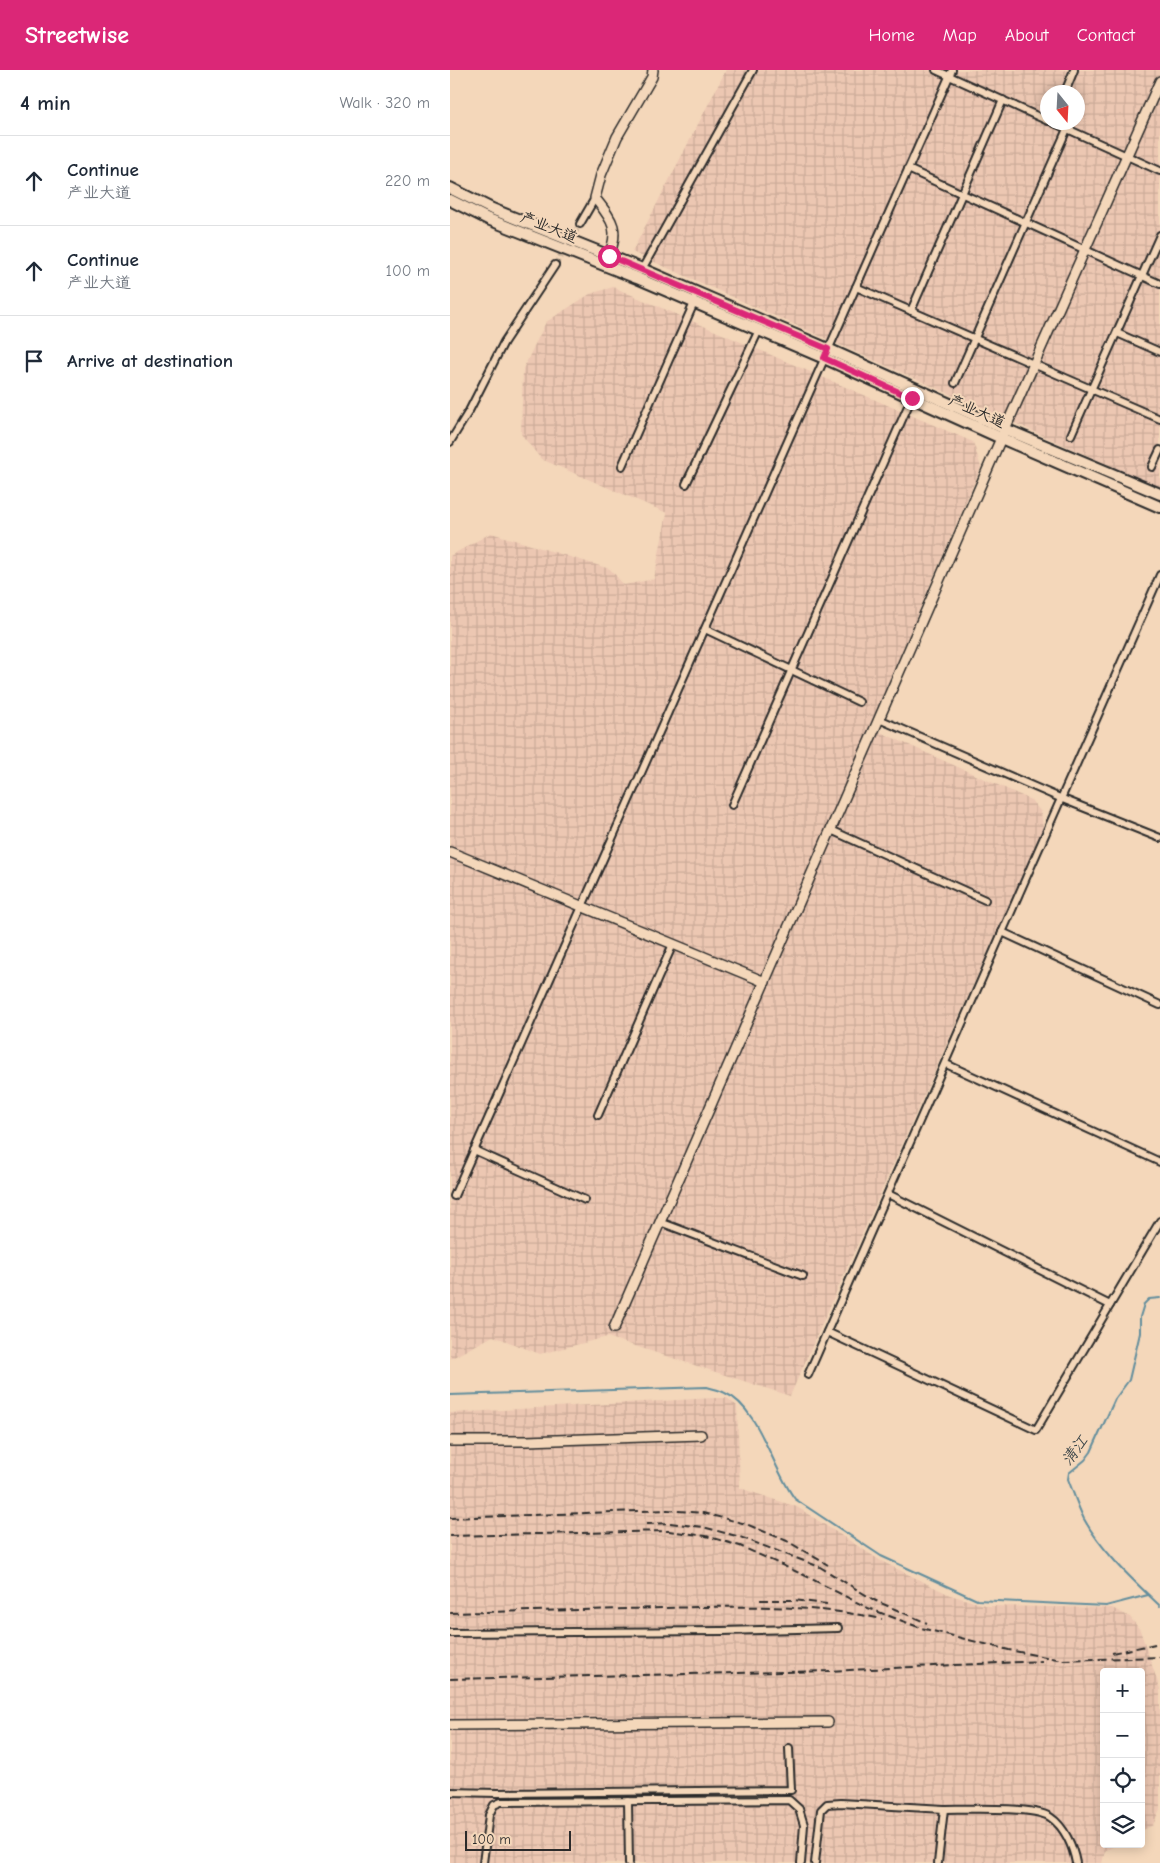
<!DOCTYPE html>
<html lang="en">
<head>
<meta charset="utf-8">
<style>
	:root { --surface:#fff; --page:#f6f6f7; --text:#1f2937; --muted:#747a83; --line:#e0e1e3; --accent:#db2777 }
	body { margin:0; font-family:"Comic Neue","LXGW WenKai TC",sans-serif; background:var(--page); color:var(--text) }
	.controls { position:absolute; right:15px; bottom:15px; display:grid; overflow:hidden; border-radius:5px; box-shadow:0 2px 12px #0003 }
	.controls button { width:45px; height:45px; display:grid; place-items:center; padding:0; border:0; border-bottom:1px solid var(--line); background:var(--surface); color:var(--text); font:25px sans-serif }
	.compass { position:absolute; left:590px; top:15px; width:45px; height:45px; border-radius:50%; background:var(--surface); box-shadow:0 2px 12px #0003; rotate:162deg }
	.scale { position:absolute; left:15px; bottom:12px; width:106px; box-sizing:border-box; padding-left:5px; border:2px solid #2b2b2b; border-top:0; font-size:14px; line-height:18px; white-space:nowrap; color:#2b2b2b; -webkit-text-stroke:4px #f4d7ba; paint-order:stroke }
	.stop { position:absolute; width:15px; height:15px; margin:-11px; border:4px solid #db2777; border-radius:50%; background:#fff }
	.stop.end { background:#db2777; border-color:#fff; box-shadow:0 1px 5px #0008 }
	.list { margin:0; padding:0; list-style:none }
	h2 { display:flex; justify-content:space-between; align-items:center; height:65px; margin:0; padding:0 20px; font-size:21px }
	h2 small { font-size:16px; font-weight:400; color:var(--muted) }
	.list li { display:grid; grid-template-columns:32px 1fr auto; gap:15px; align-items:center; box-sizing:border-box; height:90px; padding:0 20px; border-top:1px solid var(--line) }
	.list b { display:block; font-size:19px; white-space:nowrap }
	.list p { margin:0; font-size:16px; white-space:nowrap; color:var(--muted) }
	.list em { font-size:16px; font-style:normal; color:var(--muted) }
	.icon { flex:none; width:28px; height:28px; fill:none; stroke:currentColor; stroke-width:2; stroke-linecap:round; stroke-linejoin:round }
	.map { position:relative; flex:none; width:710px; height:1793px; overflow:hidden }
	header { display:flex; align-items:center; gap:30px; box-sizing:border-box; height:70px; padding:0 25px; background:var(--accent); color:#fff }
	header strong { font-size:24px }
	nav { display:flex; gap:28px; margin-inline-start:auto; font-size:18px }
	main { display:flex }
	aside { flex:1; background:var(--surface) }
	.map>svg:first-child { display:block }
	.industrial { fill:url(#industrial-grid); fill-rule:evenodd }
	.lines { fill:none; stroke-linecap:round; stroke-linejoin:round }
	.stream { stroke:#638e9d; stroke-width:2 }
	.street-tunnel { stroke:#ccb59d; stroke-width:6; stroke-dasharray:6 3; stroke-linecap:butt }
	.street-casing { stroke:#2b2b2b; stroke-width:10 }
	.secondary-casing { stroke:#2b2b2b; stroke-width:12 }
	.primary-casing { stroke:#2b2b2b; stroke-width:14 }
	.street { stroke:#f4d7ba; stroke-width:6 }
	.secondary { stroke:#f4d7ba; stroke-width:9 }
	.primary { stroke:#f4d7ba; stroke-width:10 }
	.rail { stroke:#2b2b2b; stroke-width:2; stroke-dasharray:8 4; stroke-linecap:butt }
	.route { stroke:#db2777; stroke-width:6 }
	.labels { text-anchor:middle; stroke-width:4; stroke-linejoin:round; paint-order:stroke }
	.street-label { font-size:15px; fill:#2b2b2b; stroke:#f4d7ba }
	.water-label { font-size:16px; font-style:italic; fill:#394448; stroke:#f4d7ba }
</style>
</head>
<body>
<header>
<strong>Streetwise</strong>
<nav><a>Home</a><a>Map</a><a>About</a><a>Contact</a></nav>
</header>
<main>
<aside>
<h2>4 min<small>Walk · 320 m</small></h2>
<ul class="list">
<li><svg class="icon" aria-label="ahead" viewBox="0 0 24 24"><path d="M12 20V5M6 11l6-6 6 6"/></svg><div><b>Continue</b><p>产业大道</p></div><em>220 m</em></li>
<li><svg class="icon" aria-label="ahead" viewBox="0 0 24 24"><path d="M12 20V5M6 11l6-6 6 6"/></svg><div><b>Continue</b><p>产业大道</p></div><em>100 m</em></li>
<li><svg class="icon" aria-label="arrive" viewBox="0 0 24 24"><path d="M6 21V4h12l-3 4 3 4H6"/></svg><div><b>Arrive at destination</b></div></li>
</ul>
</aside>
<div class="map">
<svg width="710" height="1793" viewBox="0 0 710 1793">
	<defs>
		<pattern id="industrial-grid" width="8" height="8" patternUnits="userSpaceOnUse" patternTransform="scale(1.25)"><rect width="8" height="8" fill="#ecc7b2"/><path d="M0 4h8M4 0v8" fill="none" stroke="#cbab99"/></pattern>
	</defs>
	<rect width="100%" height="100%" fill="#f4d7ba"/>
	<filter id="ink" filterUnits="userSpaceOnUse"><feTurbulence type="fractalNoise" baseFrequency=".02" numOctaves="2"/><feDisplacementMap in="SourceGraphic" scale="10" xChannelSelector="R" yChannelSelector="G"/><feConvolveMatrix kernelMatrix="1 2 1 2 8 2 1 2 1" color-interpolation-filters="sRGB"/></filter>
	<g filter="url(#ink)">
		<g class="industrial">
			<path d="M276,0H710V418L182,182ZM598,22H628V52H598Z"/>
			<polygon points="163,217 523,372 531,397 419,657 581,730 591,742 593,758 340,1326 157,1267 90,1284 43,1266 0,1289 0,486 41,463 160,499 174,515 204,509 217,443 91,389 71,364 73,299 96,252 140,224"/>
			<polygon points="264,1328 277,1328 287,1336 290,1418 347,1437 431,1491 500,1525 538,1536 662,1538 680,1547 690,1560 710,1619 710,1739 703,1755 691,1761 691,1602 654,1602 654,1774 668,1774 655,1781 652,1793 0,1793 0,1343"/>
		</g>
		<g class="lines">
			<g class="stream">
				<path d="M710,1228L699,1229L694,1234L690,1247V1263L679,1310L665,1329L641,1382L635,1390L619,1403L618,1409C623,1422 628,1437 634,1449C652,1482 683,1510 710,1536"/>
				<path d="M0,1325L257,1317C263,1319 270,1320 275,1323C309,1337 323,1401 345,1429L431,1486L527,1530L656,1536L698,1525"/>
			</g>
			<polyline class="street-tunnel" points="105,195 130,154"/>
			<defs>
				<g id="street">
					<polyline points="486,0 598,51"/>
					<polyline points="615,22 624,0"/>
					<polyline points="602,52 710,101"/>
					<polyline points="458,99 710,214"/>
					<polyline points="130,154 145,128"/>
					<polyline points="191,201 303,0"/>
					<polyline points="406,217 710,349"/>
					<polyline points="461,241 553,30"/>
					<polyline points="667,263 710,282"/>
					<polyline points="505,313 617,59"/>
					<polyline points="621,365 710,165"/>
					<polyline points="0,372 19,341 54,272 105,195"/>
					<polyline points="172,396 244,233"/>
					<polyline points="702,397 710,380"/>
					<polyline points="236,414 309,260"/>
					<polyline points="255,559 409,632"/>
					<polyline points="429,649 610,728 710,768"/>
					<polyline points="282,735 462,327"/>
					<polyline points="381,760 535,830"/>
					<polyline points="552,862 710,935"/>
					<polyline points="496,994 710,1092"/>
					<polyline points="148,1045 223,874"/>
					<polyline points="24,1080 135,1130"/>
					<polyline points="438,1124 660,1235"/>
					<polyline points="4,1126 502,0"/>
					<polyline points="210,1152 353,1206"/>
					<polyline points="377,1262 586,1360 710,1151"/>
					<path d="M358,1305C476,1038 591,771 710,505"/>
					<polyline points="0,1563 272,1561 388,1558"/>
					<polyline points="0,1722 47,1723 341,1720 339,1678"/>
					<polyline points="178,1731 179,1793"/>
					<polyline points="33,1793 39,1745 44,1735 51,1732 339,1730 349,1739 354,1755 351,1793"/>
					<path d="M365,1793L371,1740L377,1734L391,1733C425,1735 460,1737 494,1739C517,1739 583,1736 600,1747C615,1757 623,1777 626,1793"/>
					<polyline points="488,1793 494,1739"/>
				</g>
				<g id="secondary">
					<path d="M159,186C170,158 162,150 145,128L151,105L167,67L202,7L203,0"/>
					<polyline points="0,782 315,912"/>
					<polyline points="164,1258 555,359 710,11"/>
					<polyline points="0,1371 77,1371 251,1365"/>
					<polyline points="0,1655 378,1652"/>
				</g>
				<g id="primary">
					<polyline points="0,118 42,139 192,199 378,279 555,359 710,424"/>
					<polyline points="0,130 38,149 187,208 374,288 551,368 710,437"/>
				</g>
			</defs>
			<use href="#street" class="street-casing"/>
			<use href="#secondary" class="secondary-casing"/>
			<use href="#primary" class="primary-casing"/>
			<use href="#street" class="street"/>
			<use href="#secondary" class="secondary"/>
			<use href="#primary" class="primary"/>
			<g class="rail">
				<polyline points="0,1448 217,1440 253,1443 296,1454 337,1471 378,1495"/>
				<polyline points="196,1454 219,1453 253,1457 290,1467 370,1497 424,1530 477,1553"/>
				<polyline points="0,1466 219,1461 256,1466 290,1476 356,1506 418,1538 471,1558 559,1580 612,1590 710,1587"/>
				<polyline points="310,1530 343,1530 377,1534"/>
				<path d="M0,1543C71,1541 142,1540 213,1538C286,1536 360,1534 432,1549"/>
				<polyline points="662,1583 710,1573"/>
				<polyline points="0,1609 378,1601 592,1591"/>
			</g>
		</g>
	</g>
	<g class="lines" filter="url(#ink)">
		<polyline class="route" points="159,186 378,279 374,288 462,328"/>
	</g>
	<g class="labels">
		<g class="street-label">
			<text transform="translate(99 157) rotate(22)" y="5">产业大道</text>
			<text transform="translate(527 341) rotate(24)" y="5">产业大道</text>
		</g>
		<g class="water-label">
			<text transform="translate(624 1380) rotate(-53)" y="6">清江</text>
		</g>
	</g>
</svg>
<div class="controls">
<button>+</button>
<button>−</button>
<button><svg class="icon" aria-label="locate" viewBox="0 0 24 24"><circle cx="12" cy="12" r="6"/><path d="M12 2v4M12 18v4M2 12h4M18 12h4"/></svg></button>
<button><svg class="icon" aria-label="layers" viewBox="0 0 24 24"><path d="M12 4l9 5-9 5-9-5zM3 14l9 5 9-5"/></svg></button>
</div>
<svg class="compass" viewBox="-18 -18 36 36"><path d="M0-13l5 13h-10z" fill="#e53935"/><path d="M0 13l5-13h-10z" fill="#747a83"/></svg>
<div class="scale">100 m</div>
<div class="stop" style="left:159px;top:186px"></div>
<div class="stop end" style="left:462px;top:328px"></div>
</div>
</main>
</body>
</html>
